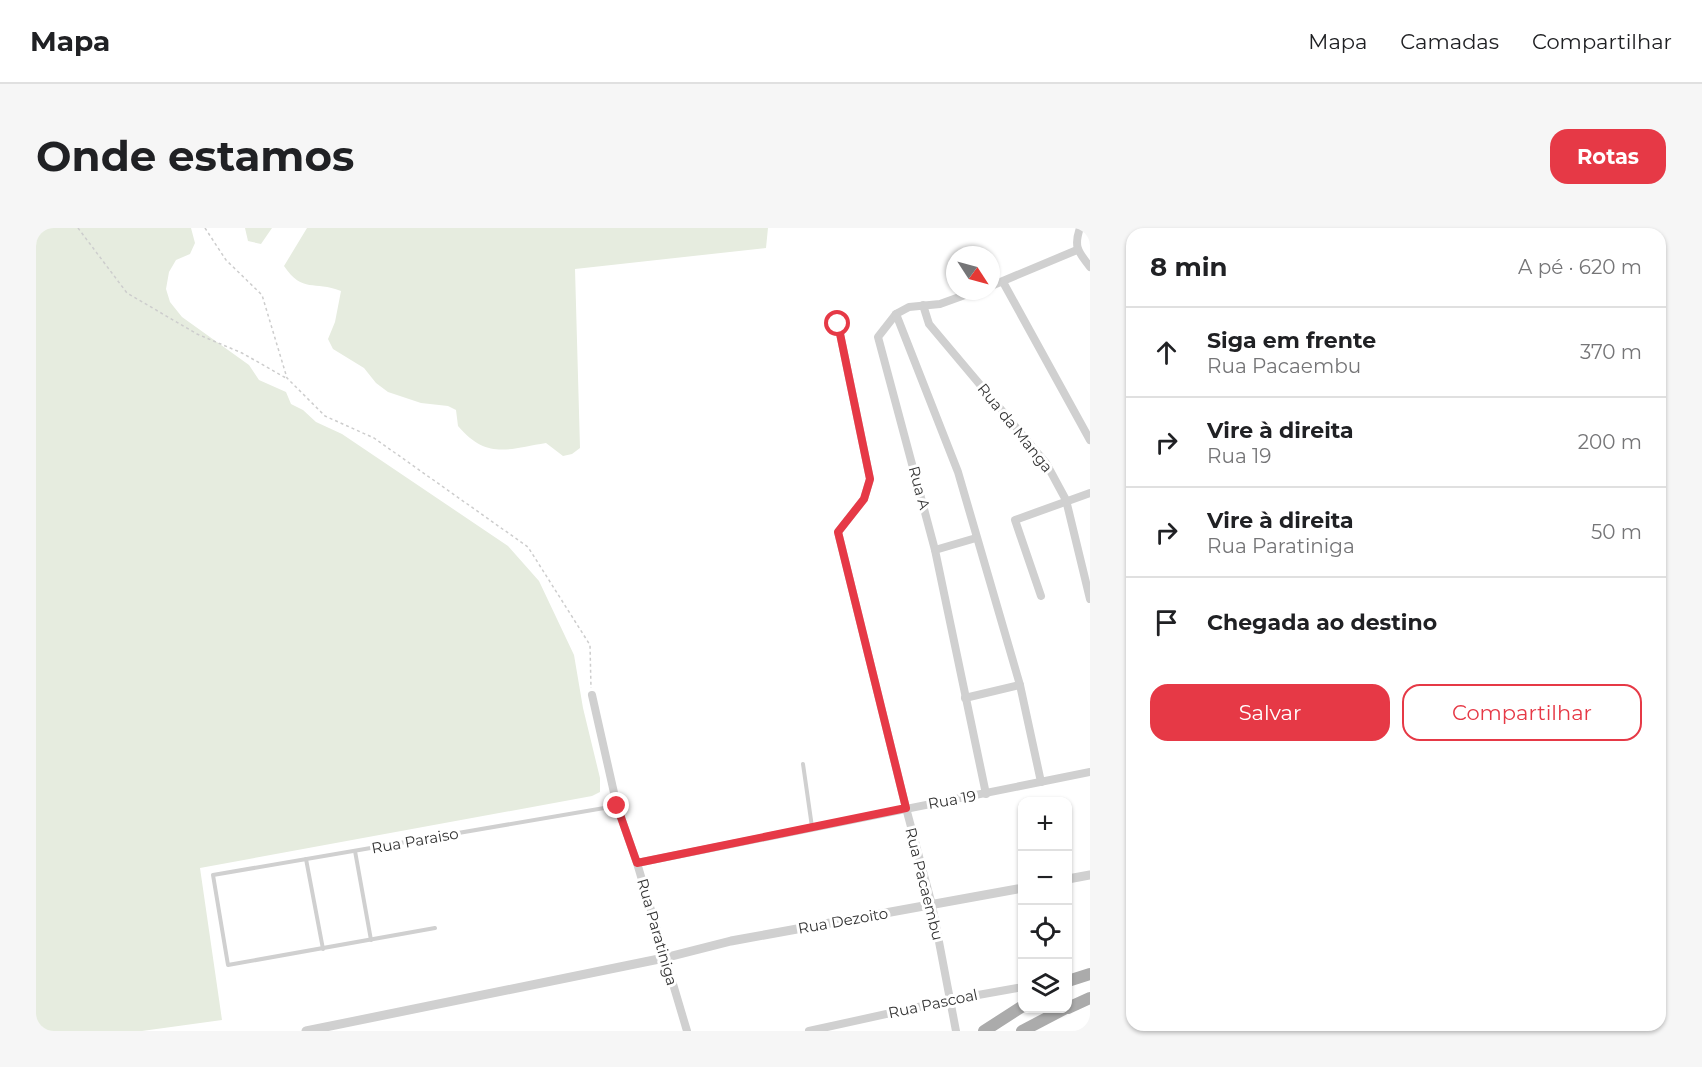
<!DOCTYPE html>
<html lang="pt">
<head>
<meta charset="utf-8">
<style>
	:root { --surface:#fff; --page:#f6f6f6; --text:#202124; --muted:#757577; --line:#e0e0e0; --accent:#e63946 }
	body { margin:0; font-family:Montserrat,sans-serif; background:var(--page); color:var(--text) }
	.controls { position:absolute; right:18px; bottom:18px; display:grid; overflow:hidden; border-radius:12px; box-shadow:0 2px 4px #0004 }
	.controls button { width:54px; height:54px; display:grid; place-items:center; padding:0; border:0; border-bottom:2px solid var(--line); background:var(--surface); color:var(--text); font:30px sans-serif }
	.compass { position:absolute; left:910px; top:18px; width:54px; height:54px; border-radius:50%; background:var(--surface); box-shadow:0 2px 4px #0004; rotate:126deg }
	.stop { position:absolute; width:18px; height:18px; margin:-14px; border:4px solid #e63946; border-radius:50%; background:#fff }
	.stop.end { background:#e63946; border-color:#fff; box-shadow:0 2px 6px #0008 }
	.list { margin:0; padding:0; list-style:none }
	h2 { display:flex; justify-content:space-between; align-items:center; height:78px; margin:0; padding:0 24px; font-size:26px }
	h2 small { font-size:20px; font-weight:400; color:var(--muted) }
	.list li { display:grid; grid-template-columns:39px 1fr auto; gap:18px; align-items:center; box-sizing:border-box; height:90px; padding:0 24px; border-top:2px solid var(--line) }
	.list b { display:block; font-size:22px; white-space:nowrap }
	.list p { margin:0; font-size:20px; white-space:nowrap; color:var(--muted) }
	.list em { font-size:20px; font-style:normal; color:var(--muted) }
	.actions { display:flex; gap:12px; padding:18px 24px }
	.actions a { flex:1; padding:14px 0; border:2px solid var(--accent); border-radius:18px; text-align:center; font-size:21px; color:var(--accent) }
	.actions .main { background:var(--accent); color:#fff }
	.icon { flex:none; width:33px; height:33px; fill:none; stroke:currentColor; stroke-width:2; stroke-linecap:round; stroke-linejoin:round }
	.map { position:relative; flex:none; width:1054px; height:803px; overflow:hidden; border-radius:18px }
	header { display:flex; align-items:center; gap:36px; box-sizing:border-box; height:84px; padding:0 30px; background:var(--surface); border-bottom:2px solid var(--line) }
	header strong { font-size:28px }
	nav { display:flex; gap:33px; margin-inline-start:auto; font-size:21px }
	.intro { display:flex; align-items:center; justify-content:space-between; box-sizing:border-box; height:144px; padding:0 36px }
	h1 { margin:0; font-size:42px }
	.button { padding:15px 27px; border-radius:18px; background:var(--accent); color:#fff; font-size:21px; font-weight:700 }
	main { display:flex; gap:36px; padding:0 36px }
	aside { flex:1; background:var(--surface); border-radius:18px; box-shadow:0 2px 4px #0004 }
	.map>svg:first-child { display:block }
	.green { fill:#e6ecdf }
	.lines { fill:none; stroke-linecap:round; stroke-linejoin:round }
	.path { stroke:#cdcdcd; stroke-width:1.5; stroke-dasharray:3 3; stroke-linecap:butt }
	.service { stroke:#d0d0d0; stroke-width:4 }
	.minor { stroke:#d0d0d0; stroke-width:8 }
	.tertiary { stroke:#d0d0d0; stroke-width:9 }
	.primary { stroke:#ababab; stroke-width:12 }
	.route { stroke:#e63946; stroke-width:8 }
	.labels { text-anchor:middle; stroke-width:6; stroke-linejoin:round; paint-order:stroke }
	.street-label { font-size:15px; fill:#333; stroke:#fff }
</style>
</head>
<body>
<header>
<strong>Mapa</strong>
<nav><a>Mapa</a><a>Camadas</a><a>Compartilhar</a></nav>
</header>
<div class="intro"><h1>Onde estamos</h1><a class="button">Rotas</a></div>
<main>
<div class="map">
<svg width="1054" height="803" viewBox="0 0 1054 803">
	<rect width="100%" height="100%" fill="#fff"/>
	<g class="green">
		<polygon points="0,0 155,0 159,15 154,26 140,32 133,44 130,61 134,74 146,89 213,137 223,152 250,164 255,176 267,182 280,194 306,206 472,318 503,353 538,427 547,480 564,550 564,564 556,568 164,640 186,792 106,803 0,803"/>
		<polygon points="209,0 236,0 225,16 212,13"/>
		<path d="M271,0H732L730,20L539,41L544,220L536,226L527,228L510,215C472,221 451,232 422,198L420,182L412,178L385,175L352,164L340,155L328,140L297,121L292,111L299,94L305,63C278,52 267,66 248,38Z"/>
	</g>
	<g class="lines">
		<g class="path">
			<polyline points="42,0 91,65 161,106 206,125 250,150"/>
			<polyline points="169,0 190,32 226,67 251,150 289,188 338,210 492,319 554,417 555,460"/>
		</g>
		<g class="service">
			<polyline points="767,536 776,599"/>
			<polyline points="319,623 335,712"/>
			<polyline points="270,631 287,721"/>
			<polyline points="399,700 192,737 177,647 580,578"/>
		</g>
		<g class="minor">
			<path d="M1044,0C1037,20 1043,24 1054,39"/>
			<polyline points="967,54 1054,212"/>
			<polyline points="955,58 1041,22"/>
			<polyline points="940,63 904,76 873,79 860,86 842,109 899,322 950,566"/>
			<polyline points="887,77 893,96 1010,235 1030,272 1054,371"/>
			<polyline points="860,86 922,244 984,457 1005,554"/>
			<polyline points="802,96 834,251 828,271 802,304 870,580 896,677 920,803"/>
			<polyline points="899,322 940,310"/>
			<polyline points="1005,368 979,292 1054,265"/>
			<polyline points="556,467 581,578 601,635 651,803"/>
			<polyline points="929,470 984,457"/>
			<polyline points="601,635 1054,544"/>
			<polyline points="773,803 914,772 987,759"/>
		</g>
		<g class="tertiary">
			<polyline points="1032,651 1054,647"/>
			<polyline points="270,803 628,730 695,713 987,660"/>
		</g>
		<g class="primary">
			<polyline points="1032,753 1054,746"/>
			<polyline points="1032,780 1054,770"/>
			<polyline points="948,803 987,778"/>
			<polyline points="986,803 1030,780"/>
		</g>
	</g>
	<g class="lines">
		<polyline class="route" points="581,578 601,635 870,580 802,304 828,271 834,251 802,96"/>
	</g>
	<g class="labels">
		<g class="street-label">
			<text transform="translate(979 200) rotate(51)" y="5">Rua da Manga</text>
			<text transform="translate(883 260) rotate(75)" y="5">Rua A</text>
			<text transform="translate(916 572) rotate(-10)" y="5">Rua 19</text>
			<text transform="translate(379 613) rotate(-10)" y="5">Rua Paraiso</text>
			<text transform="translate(888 656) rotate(76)" y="5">Rua Pacaembu</text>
			<text transform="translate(807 693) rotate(-10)" y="5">Rua Dezoito</text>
			<text transform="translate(621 704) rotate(74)" y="5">Rua Paratiniga</text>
			<text transform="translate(897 776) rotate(-12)" y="5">Rua Pascoal</text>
		</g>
	</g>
</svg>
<div class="controls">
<button>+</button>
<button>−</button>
<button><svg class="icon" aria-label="locate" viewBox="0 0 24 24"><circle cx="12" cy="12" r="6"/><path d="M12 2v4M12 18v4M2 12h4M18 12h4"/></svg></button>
<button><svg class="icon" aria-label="layers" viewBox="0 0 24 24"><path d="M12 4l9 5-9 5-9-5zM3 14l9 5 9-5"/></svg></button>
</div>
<svg class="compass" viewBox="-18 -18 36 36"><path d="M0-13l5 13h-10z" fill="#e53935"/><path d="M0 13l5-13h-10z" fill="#757577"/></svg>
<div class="stop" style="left:802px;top:96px"></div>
<div class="stop end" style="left:581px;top:578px"></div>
</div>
<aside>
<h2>8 min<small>A pé · 620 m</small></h2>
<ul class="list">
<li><svg class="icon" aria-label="ahead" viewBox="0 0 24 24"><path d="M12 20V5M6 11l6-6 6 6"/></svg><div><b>Siga em frente</b><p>Rua Pacaembu</p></div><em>370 m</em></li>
<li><svg class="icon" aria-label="right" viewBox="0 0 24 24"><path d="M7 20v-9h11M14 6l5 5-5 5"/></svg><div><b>Vire à direita</b><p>Rua 19</p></div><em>200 m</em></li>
<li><svg class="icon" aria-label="right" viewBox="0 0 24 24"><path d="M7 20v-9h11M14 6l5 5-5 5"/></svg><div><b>Vire à direita</b><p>Rua Paratiniga</p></div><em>50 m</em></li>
<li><svg class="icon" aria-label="arrive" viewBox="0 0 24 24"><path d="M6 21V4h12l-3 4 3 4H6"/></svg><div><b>Chegada ao destino</b></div></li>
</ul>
<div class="actions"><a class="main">Salvar</a><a>Compartilhar</a></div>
</aside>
</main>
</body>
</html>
